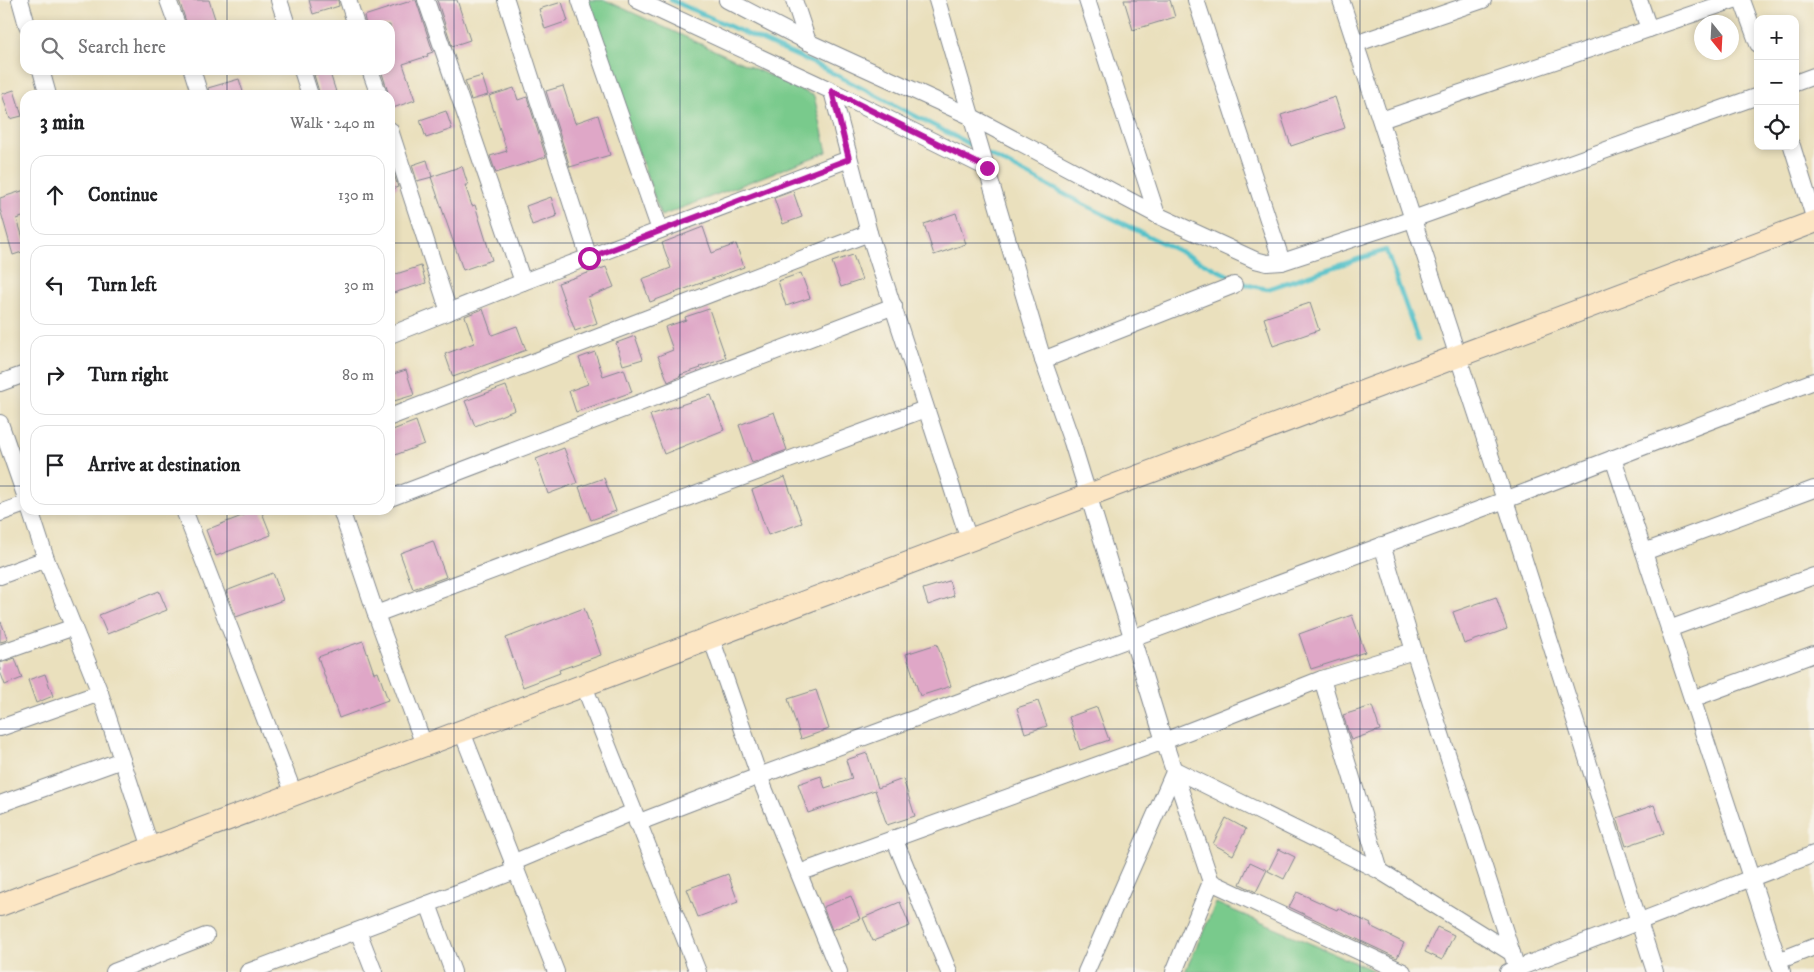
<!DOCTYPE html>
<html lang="en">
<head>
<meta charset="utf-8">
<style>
	:root { --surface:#fff; --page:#f2f2f2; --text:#202124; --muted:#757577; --line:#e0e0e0 }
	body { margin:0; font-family:"IM FELL DW Pica",serif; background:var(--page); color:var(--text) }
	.controls { position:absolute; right:15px; top:15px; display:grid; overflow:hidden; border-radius:10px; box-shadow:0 2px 8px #0003 }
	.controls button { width:45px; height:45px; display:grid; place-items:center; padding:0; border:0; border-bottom:1px solid var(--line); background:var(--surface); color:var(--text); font:25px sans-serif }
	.compass { position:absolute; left:1694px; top:15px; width:45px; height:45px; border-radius:50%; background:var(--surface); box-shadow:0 2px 8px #0003; rotate:162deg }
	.stop { position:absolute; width:15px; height:15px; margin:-11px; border:4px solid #b5179e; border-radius:50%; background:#fff }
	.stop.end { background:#b5179e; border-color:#fff; box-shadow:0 1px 5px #0008 }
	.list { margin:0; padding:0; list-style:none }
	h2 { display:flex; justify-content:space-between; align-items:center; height:65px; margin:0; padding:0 20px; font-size:21px }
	h2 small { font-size:16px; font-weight:400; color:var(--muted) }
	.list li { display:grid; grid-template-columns:32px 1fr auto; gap:15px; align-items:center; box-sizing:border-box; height:80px; margin:0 10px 10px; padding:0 10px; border:1px solid var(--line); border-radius:15px }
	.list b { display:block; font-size:19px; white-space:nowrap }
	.list em { font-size:16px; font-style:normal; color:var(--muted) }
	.icon { flex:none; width:28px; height:28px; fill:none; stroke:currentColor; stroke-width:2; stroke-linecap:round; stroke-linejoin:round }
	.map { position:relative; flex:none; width:1814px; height:972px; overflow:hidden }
	.search { position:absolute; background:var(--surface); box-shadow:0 2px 8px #0003; left:20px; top:20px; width:375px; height:55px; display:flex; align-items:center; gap:12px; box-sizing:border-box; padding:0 18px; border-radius:15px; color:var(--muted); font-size:19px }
	.panel { position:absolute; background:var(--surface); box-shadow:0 2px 8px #0003; left:20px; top:90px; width:375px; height:425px; border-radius:15px }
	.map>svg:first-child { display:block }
	.green { fill:#79ca8c; stroke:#4a7c75 }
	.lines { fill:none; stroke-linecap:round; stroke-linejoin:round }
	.stream { stroke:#54c1c9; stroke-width:4.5 }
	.building { fill:#dfa7c7 }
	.street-casing { stroke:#82888e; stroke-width:18 }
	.secondary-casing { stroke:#82888e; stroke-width:24 }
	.street { stroke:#fff; stroke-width:16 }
	.secondary { stroke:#fce6c4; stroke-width:22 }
	.route { stroke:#b5179e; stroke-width:6 }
	.grid { fill:none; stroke:#1b2f5e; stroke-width:1; stroke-opacity:0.55 }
</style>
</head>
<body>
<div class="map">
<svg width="1814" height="972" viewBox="0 0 1814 972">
	<rect width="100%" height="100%" fill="#f7f3e8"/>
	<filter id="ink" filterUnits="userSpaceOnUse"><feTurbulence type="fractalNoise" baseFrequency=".02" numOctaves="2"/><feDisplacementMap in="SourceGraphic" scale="10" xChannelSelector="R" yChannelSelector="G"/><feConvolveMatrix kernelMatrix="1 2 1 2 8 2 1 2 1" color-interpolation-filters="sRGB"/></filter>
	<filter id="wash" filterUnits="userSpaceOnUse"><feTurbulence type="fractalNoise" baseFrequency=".0096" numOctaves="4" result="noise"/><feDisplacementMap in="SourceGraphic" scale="20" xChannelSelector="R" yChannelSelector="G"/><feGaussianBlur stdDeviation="1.12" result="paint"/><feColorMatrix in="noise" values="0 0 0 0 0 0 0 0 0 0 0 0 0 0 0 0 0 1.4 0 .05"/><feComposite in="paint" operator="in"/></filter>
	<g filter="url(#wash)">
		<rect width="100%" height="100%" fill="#eae0bd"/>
		<g class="green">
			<polygon points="585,0 605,0 814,96 827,152 661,216"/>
			<polygon points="1216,903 1377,972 1185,972"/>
		</g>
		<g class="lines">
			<g class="stream">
				<polyline points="671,0 819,66 977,148"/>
				<polyline points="988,154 1087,206 1248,285 1267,289 1386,250 1418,340"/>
			</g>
		</g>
		<g id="blocks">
			<g class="building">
				<polygon points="179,0 209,0 217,25 187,25"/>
				<polygon points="309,0 338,0 339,6 313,14"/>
				<polygon points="414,0 416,0 433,52 427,54 428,56 403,64 415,100 393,108 381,70 390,70 390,25 366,25 364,16"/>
				<polygon points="437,0 457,0 470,40 452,46"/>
				<polygon points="1124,0 1170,0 1175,17 1133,30"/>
				<polygon points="562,2 568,21 545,29 539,9"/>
				<polygon points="329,70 337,95 320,95 314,75"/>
				<polygon points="482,76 488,95 471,100 465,81"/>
				<polygon points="239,79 244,95 210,95 208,88"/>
				<polygon points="563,86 575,123 598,115 610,155 570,167 546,91"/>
				<polygon points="514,88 518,100 527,97 546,157 496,173 490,156 507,151 489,96"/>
				<polygon points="14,90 22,116 10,119 2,94"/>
				<polygon points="1335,97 1345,128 1291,146 1281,115"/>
				<polygon points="446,111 452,129 426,138 420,120"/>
				<polygon points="427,160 432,177 417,181 412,165"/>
				<polygon points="462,166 468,185 465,185 472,206 475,205 492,260 463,270 431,177"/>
				<polygon points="393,171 398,187 390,190 390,172"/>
				<polygon points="25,190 25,216 17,219 25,244 25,251 13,255 0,209 0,198"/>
				<polygon points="793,191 802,217 783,224 774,198"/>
				<polygon points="551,197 557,216 532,225 526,206"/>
				<polygon points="956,213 966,244 934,255 924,224"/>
				<polygon points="703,227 712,253 736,244 744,267 650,302 642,279 671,268 662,243"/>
				<polygon points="853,255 862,280 841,287 832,262"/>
				<polygon points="421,266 426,283 390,294 390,276"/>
				<polygon points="606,267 614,287 588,297 597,323 575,331 558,283"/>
				<polygon points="801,273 810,298 786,306 778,281"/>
				<polygon points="1310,303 1319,330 1273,346 1264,318"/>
				<polygon points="483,309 492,335 517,326 526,350 453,377 445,354 474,343 465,316"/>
				<polygon points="709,309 726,358 700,367 701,368 680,375 681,376 668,382 658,356 673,350 665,327 686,320 685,317"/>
				<polygon points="635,336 643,359 623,365 616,343"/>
				<polygon points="595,352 603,376 624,369 632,392 576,412 569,391 588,384 579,358"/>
				<polygon points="406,370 414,395 394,401 390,390 390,375"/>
				<polygon points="506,386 515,410 475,426 465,401"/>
				<polygon points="711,395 724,430 664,454 650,415"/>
				<polygon points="774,412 787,450 752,463 739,425"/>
				<polygon points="416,421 424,444 390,457 390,431"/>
				<polygon points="564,448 577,483 548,494 536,459"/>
				<polygon points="785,477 802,523 768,535 752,490"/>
				<polygon points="604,478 616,511 591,520 579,487"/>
				<polygon points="257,510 261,510 271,535 216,556 206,530"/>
				<polygon points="433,541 446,577 413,589 400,553"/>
				<polygon points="273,573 283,600 236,617 226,591"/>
				<polygon points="949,581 954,596 928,605 923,589"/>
				<polygon points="159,591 167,610 107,634 99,615"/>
				<polygon points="1496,597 1507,629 1464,644 1453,612"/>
				<polygon points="584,608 601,655 559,670 560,673 523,687 506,638"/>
				<polygon points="1352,615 1365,652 1311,669 1299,634"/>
				<polygon points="0,622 1,622 8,640 0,642"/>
				<polygon points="363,641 374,673 378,672 388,700 339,718 318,657"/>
				<polygon points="937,644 951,686 920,696 906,654"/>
				<polygon points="15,658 22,678 5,685 0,671 0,663"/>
				<polygon points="45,674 53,696 36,703 28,680"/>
				<polygon points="816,690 829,729 801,739 788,699"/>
				<polygon points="1038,701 1047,726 1025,733 1017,708"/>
				<polygon points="1372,706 1380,730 1351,740 1343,715"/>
				<polygon points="1097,707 1109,740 1080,750 1069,717"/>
				<polygon points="867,753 878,788 903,779 915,816 887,825 875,790 808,813 798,784 821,776 825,788 852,779 846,760"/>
				<polygon points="1654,805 1664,833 1626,846 1617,818"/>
				<polygon points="1226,818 1246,829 1233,855 1213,844"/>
				<polygon points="1279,849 1295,857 1284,879 1268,871"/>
				<polygon points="1250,862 1267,870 1256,892 1240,884"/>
				<polygon points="728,874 738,902 698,917 687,889"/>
				<polygon points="1297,892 1337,910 1338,908 1371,924 1370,926 1404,943 1397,958 1289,907"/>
				<polygon points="851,896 860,919 832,930 823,907"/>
				<polygon points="900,902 910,926 873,941 863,918"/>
				<polygon points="1437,927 1454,935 1442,960 1425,952"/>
			</g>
		</g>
	</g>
	<g filter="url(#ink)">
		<use href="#blocks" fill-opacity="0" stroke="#82888e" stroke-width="1"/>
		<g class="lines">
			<defs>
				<g id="street">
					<polyline points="20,0 27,25"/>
					<polyline points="168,0 177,25"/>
					<polyline points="279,0 287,25"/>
					<polyline points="348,0 356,25"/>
					<polyline points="426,0 523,282"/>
					<polyline points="506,0 589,258"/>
					<polyline points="580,0 660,230"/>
					<polyline points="637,0 832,91 987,168"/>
					<polyline points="727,0 808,42 972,117 1157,215 1255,260 1267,263 1282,262 1413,219 1758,96"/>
					<polyline points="794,0 808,42"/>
					<polyline points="937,0 1043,360 1072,442 1164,741 1211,882"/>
					<polyline points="1087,0 1157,215"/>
					<polyline points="1196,0 1282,262"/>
					<polyline points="1341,0 1505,500 1655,972"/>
					<polyline points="1639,0 1649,29"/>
					<polyline points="1742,0 1758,44"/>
					<polyline points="1355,44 1483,0"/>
					<polyline points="41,70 48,95"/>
					<polyline points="192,70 200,95"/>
					<polyline points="302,70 310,95"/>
					<polyline points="370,70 379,95"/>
					<polyline points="1795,83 1814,76"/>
					<polyline points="832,91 869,233 969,540"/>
					<polyline points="1381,120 1734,0"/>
					<polyline points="390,130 449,312"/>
					<polyline points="1792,146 1814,217"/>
					<polyline points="390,335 523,282 849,159"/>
					<polyline points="1043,360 1234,285"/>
					<polyline points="0,383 25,374"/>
					<polyline points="390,417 869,233"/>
					<polyline points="0,423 25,495"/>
					<polyline points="1613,458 1782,972"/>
					<polyline points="390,498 894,306"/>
					<polyline points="30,510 46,559 100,693 151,848"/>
					<polyline points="184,510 294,794"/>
					<polyline points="341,510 376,614 424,745"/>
					<polyline points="0,513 25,504"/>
					<polyline points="1382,545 1414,651 1518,972"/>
					<polyline points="1644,552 1814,489"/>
					<polyline points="0,576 46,559"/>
					<polyline points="376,614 925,409"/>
					<polyline points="1669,629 1814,576"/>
					<polyline points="715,649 759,776 839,972"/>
					<polyline points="0,653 74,627"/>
					<polyline points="1322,679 1380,871"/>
					<polyline points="588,696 698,972"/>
					<polyline points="1692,699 1814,654"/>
					<polyline points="0,728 100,693"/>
					<polyline points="466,742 556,972"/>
					<polyline points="0,804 122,760"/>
					<polyline points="637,823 759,776 1505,500 1814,381"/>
					<polyline points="894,838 949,972"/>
					<polyline points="512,863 633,812"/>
					<polyline points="799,873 1164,741 1322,679 1414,651"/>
					<polyline points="428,904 453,972"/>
					<polyline points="358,931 374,972"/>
					<polyline points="1778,961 1814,947"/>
					<polyline points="114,972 206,936"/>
					<polyline points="248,972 515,871"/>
					<polyline points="1086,972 1175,770 1380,871 1512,953"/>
					<polyline points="1174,972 1211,882 1403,972"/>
					<polyline points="1508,972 1814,854"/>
				</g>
				<polyline id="secondary" points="0,905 1814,222"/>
			</defs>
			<use href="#street" class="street-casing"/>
			<use href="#secondary" class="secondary-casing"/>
			<use href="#street" class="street"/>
			<use href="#secondary" class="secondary"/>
		</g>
	</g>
	<g class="lines" filter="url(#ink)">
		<polyline class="route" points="589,258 849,159 832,91 987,168"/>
	</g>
	<path class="grid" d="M227,0V25M454,0V972M680,0V972M907,0V972M1134,0V972M1360,0V972M1587,0V972M227,70V95M0,243H25M390,243H1814M0,486H25M390,486H1814M227,510V972M0,729H1814"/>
</svg>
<div class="controls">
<button>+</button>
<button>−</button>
<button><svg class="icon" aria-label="locate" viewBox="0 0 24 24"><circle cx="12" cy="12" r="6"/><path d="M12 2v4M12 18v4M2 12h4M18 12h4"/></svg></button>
</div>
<svg class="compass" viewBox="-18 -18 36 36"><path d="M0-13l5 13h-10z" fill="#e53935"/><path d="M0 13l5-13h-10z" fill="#757577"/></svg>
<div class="stop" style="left:589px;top:258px"></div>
<div class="stop end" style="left:987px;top:168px"></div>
<div class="search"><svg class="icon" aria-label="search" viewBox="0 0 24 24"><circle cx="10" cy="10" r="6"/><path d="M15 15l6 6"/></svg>Search here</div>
<section class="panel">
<h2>3 min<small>Walk · 240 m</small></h2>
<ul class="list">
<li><svg class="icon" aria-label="ahead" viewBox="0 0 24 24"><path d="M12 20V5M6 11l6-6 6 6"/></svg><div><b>Continue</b></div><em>130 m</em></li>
<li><svg class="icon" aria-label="left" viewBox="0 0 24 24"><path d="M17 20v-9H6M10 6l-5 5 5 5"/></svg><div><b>Turn left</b></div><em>30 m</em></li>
<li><svg class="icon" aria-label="right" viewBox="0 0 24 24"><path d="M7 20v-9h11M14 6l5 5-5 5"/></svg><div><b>Turn right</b></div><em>80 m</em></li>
<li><svg class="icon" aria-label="arrive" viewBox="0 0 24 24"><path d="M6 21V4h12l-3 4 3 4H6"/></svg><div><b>Arrive at destination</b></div></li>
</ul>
</section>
</div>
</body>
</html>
